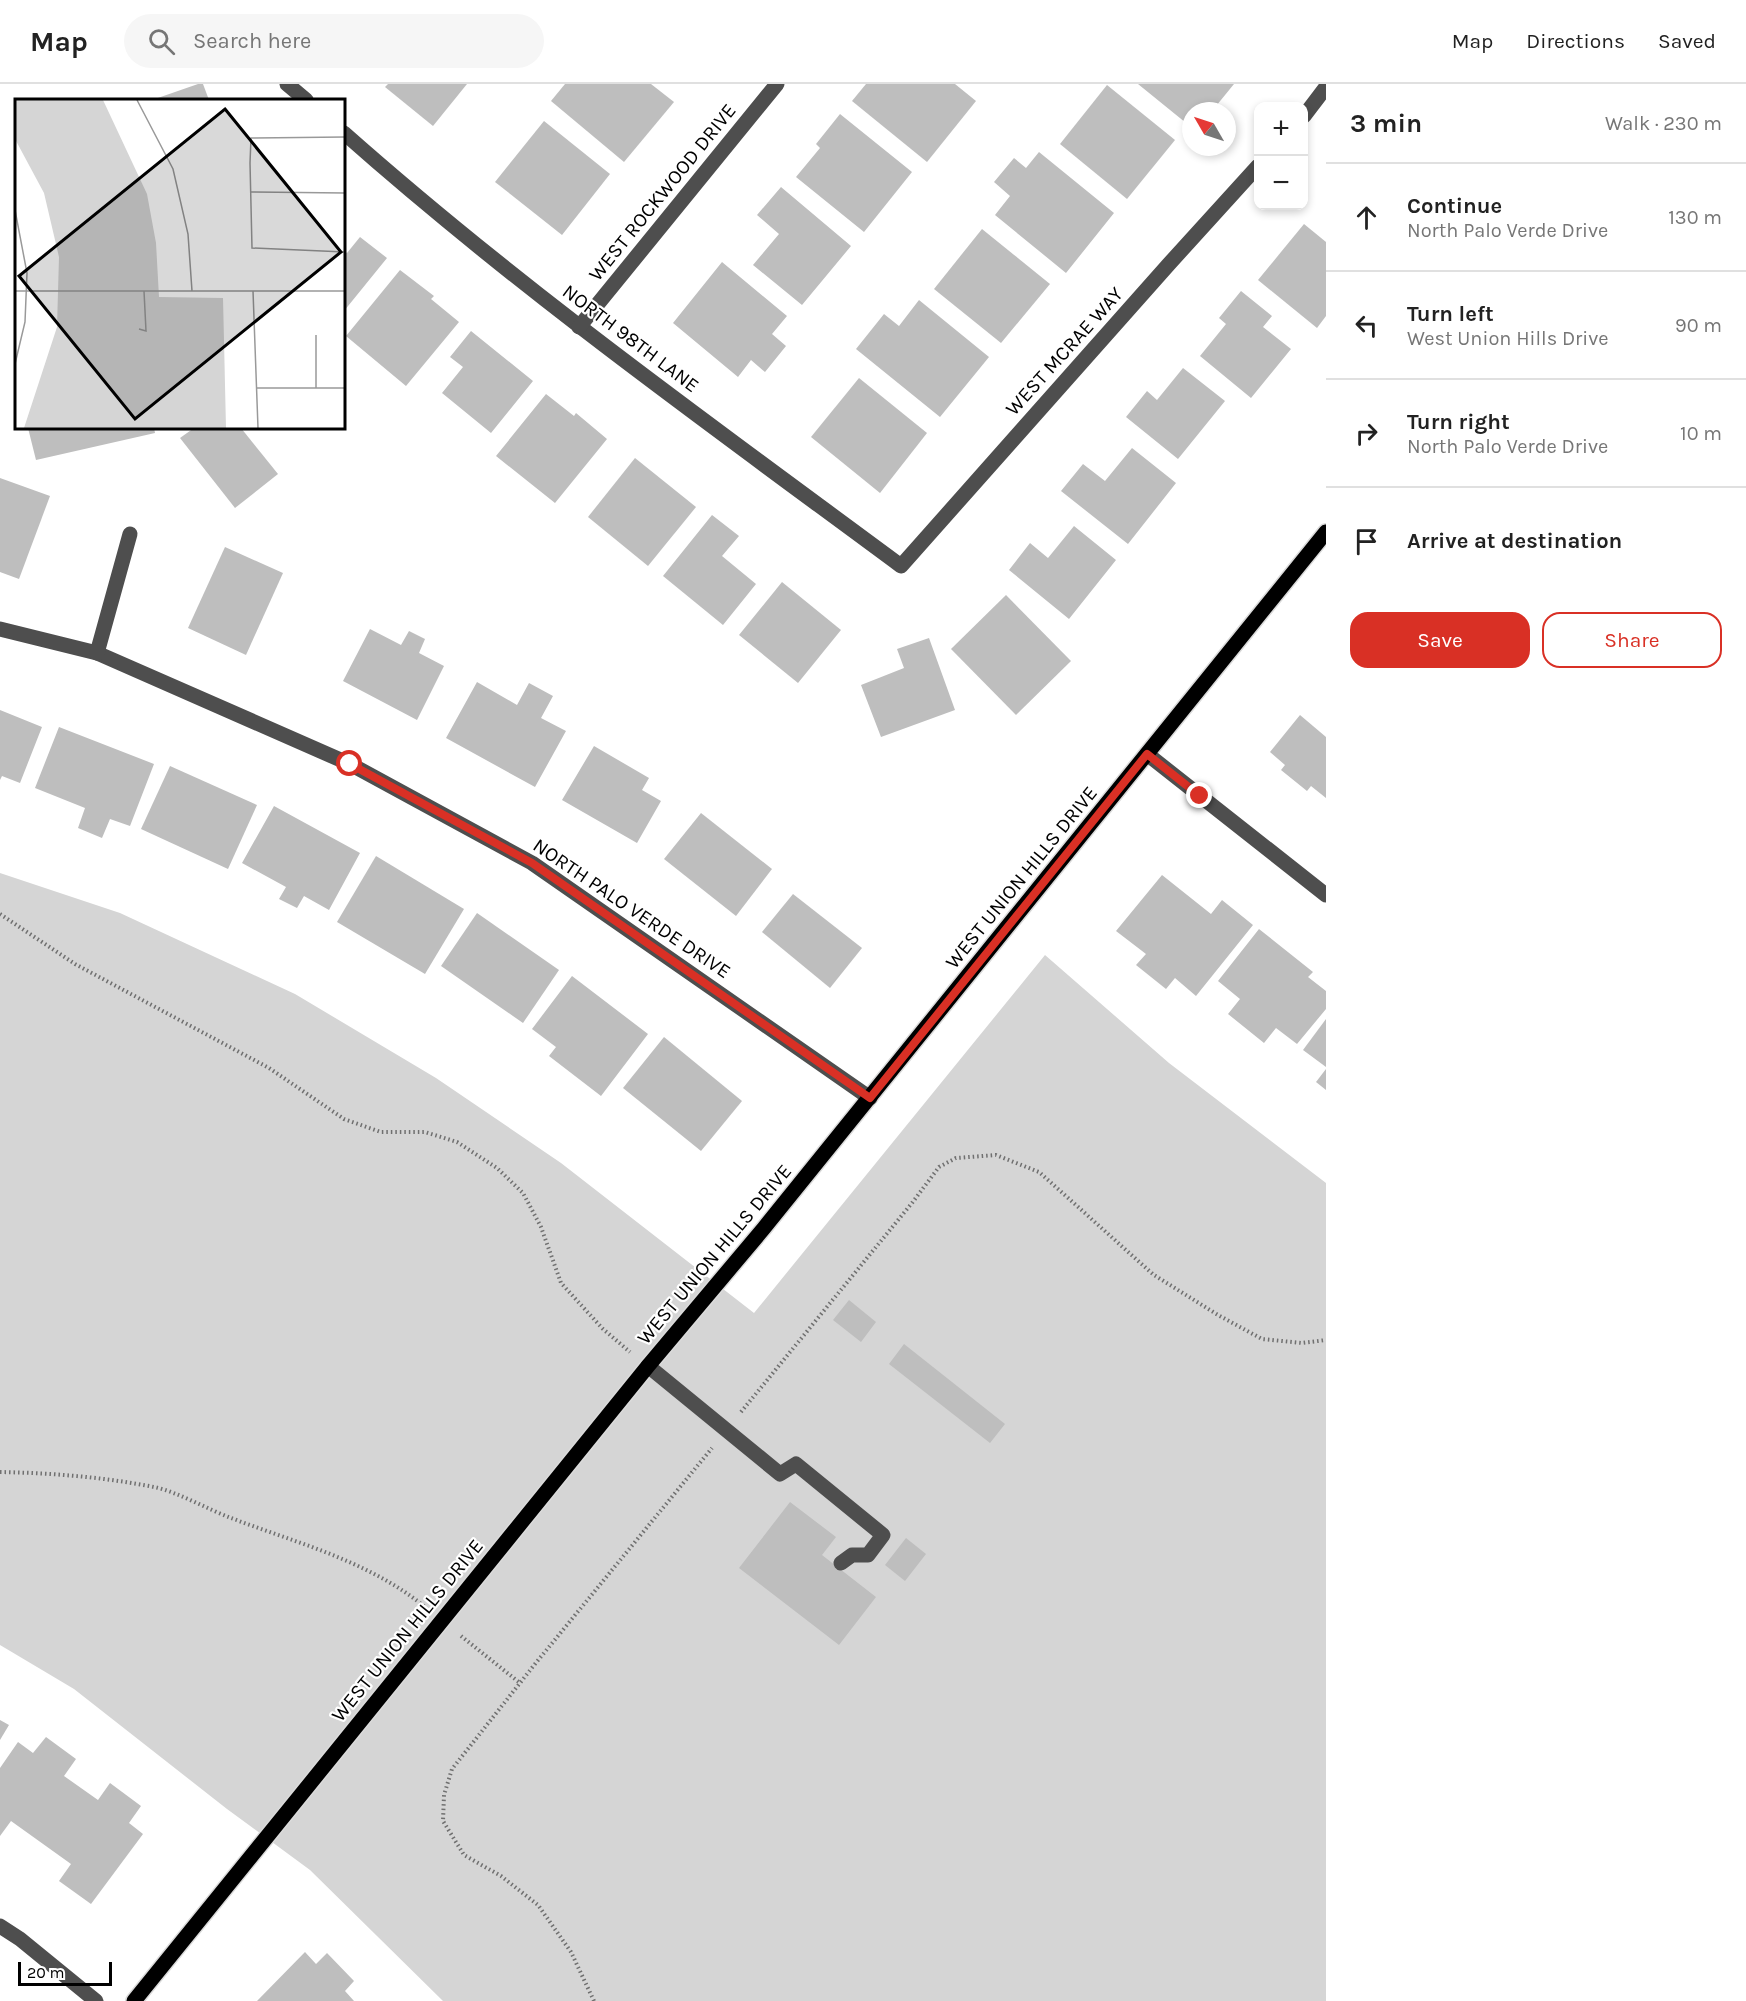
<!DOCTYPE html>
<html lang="en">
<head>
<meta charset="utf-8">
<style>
	:root { --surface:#fff; --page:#f6f6f6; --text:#222; --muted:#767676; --line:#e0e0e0; --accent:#d93025 }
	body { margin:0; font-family:Karla,sans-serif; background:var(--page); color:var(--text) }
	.controls { position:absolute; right:18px; top:18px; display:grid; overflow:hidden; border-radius:12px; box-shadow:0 3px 9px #0003 }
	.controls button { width:54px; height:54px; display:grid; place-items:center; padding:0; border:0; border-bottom:2px solid var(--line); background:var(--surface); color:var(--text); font:30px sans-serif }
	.compass { position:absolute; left:1182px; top:18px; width:54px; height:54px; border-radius:50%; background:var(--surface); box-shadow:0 3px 9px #0003; rotate:309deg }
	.scale { position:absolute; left:18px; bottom:15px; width:94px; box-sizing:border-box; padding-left:6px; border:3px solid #000; border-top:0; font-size:16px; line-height:21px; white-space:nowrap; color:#000; -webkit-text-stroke:4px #fff; paint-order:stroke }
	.stop { position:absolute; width:18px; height:18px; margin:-14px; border:4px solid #d93025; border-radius:50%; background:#fff }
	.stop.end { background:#d93025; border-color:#fff; box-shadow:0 2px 6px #0008 }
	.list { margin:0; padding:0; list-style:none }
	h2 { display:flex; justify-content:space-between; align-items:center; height:78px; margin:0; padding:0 24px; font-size:26px }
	h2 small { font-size:20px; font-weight:400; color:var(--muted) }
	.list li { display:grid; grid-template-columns:39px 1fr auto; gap:18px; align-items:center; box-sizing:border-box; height:108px; padding:0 24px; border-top:2px solid var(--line) }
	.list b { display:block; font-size:22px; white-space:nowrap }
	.list p { margin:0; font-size:20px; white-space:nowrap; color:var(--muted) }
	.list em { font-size:20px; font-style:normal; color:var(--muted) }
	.actions { display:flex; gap:12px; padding:18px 24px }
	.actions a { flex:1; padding:14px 0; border:2px solid var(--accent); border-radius:18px; text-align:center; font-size:21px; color:var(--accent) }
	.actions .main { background:var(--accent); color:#fff }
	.icon { flex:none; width:33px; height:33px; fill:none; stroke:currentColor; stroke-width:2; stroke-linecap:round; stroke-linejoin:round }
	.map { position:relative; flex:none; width:1326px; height:1917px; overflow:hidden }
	header { display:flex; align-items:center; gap:36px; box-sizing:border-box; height:84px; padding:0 30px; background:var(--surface); border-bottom:2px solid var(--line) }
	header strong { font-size:28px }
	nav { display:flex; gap:33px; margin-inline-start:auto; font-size:21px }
	.search { width:420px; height:54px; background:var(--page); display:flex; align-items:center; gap:15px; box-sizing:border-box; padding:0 21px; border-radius:33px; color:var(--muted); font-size:22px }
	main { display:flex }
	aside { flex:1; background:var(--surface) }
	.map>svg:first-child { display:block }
	.green { fill:#d5d5d5 }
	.building { fill:#bebebe }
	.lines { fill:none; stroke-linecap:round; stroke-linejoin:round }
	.major-casing { stroke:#dbdbdb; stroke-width:18 }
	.path { stroke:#707070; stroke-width:4; stroke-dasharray:1.5 3; stroke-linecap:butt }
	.minor { stroke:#4e4e4e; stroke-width:15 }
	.major { stroke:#000; stroke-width:15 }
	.route { stroke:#d93025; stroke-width:8 }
	.labels { text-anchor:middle; stroke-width:4.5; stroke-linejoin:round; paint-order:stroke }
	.street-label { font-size:20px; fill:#000; stroke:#fff }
	.inset-road { fill:none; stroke:#999; stroke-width:1.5 }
	.view { fill:#000; fill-opacity:0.15; stroke:#000; stroke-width:3 }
	.inset-edge { fill:none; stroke:#000; stroke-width:3 }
</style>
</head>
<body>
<header>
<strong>Map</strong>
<div class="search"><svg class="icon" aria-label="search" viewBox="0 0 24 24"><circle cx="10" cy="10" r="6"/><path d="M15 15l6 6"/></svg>Search here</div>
<nav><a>Map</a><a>Directions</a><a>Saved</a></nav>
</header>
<main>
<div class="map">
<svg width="1326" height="1917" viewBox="0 0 1326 1917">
	<rect width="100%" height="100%" fill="#fff"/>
	<polygon class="green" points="0,789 120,829 295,910 436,994 561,1079 754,1229 1045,871 1169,979 1326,1099 1326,1917 443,1917 310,1786 227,1725 74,1605 0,1561"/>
	<g class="building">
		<polygon points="198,0 203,0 209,16 152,16"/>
		<polygon points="388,0 467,0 433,42 385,3"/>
		<polygon points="565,0 651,0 674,18 624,78 551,17"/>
		<polygon points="866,0 955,0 976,17 927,78 852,17"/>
		<polygon points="1138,0 1234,0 1212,27 1191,27 1191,43"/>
		<polygon points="1107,1 1175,56 1127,115 1060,60"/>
		<polygon points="840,30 912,88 864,148 796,93 820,64 816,60"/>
		<polygon points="544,37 610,90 562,151 495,98"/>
		<polygon points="1039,68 1114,129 1066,189 995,131 1010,112 994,98 1014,74 1026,84"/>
		<polygon points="781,103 851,162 802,221 753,181 779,150 757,131"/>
		<polygon points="1304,140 1326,158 1326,232 1317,244 1258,196"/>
		<polygon points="982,145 1050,200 1001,259 934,205"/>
		<polygon points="360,153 387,174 344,227 344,167 347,169"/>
		<polygon points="722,178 787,232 772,250 786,262 765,288 751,276 738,293 673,239"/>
		<polygon points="400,186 434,212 431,215 459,238 406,302 346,252"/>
		<polygon points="1241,207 1272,232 1263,243 1291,265 1251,314 1200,272 1226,240 1219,234"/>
		<polygon points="919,216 989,273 940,333 856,265 884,230 899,242"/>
		<polygon points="471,247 533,297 491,349 442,309 463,283 450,273"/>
		<polygon points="1183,284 1225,317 1178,375 1126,333 1147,307 1157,316"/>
		<polygon points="859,294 927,349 880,409 811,353"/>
		<polygon points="546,310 574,332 576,329 607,355 555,419 496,372"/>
		<polygon points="28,344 154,344 155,349 36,376"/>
		<polygon points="194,344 241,344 278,390 235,424 180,354"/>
		<polygon points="1132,364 1176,399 1128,460 1061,407 1083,380 1105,397"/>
		<polygon points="635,374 696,423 648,482 588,433"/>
		<polygon points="0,394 50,412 19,495 0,488"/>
		<polygon points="712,431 739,452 722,472 756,500 723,541 663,492"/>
		<polygon points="1074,442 1116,476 1069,535 1009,486 1030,459 1048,474"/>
		<polygon points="225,463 283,489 246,571 188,544"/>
		<polygon points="782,498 841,546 798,599 739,551"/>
		<polygon points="1006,511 1071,577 1016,631 951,565"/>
		<polygon points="370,545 401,561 409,547 425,555 419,569 444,582 417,636 343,597"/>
		<polygon points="929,554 955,626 881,653 861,601 904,584 897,565"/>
		<polygon points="477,598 517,621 529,599 553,612 541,634 566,647 535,703 446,654"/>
		<polygon points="0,626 42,643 20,699 2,692 0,696"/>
		<polygon points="1300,631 1326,653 1326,714 1311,702 1307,707 1281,686 1285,681 1270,668"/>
		<polygon points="59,643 154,680 130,742 110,735 102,754 78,744 85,724 35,704"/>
		<polygon points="594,662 649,694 642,706 661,717 637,759 562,716"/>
		<polygon points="170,682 257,721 228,785 141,745"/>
		<polygon points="274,722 360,769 329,826 304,812 297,824 279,815 286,803 242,779"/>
		<polygon points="701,729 772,785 736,832 664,775"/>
		<polygon points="376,772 464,825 425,890 337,838"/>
		<polygon points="1162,791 1211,830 1222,816 1253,841 1196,912 1175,894 1166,905 1136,881 1146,870 1116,847"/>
		<polygon points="793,810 862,864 830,904 762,848"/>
		<polygon points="477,829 559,886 523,939 441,882"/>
		<polygon points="1259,845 1313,888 1308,893 1326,907 1326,925 1297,960 1276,944 1264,959 1228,930 1240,915 1218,897"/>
		<polygon points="572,892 648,950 601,1012 549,972 556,963 532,945"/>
		<polygon points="1326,935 1326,983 1303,966"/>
		<polygon points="664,953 742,1017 701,1067 623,1004"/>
		<polygon points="1326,985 1326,1006 1316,998"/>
		<polygon points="849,1216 876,1238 861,1258 833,1236"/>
		<polygon points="904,1260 1005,1340 990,1359 889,1280"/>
		<polygon points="790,1418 836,1453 822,1471 876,1513 839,1561 739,1484"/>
		<polygon points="906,1454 926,1470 905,1497 885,1481"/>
		<polygon points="0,1636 9,1641 0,1656"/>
		<polygon points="46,1653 76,1675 64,1692 98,1716 110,1699 141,1722 129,1739 143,1750 91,1820 59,1797 71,1780 11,1737 0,1752 0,1684 18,1658 33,1669"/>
		<polygon points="305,1868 316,1880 327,1869 354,1897 345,1907 354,1917 257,1917"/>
	</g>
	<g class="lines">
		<defs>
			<polyline id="major" points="134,1917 648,1282 764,1144 1326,448"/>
		</defs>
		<use href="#major" class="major-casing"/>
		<g class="path">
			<polyline points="0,830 75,880 269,984 344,1035 381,1048 425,1048 457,1058 497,1084 523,1109 541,1143 561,1199 603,1245 630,1268"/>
			<polyline points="741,1328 912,1119 939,1083 956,1074 996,1071 1039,1088 1154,1191 1218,1231 1262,1255 1302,1259 1326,1256"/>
			<path d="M0,1388C52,1389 103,1393 154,1403C178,1408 207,1425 231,1434C297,1459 369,1477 425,1523"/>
			<polyline points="461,1552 520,1599"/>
			<polyline points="594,1917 571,1868 538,1821 501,1792 464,1771 443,1737 444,1711 452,1685 535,1580 712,1364"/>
		</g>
		<g class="minor">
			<polyline points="287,0 306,16"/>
			<polyline points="1304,32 1326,3"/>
			<path d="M344,49C520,205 712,342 901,482L1169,180L1258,82"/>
			<polyline points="579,243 777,0"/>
			<polyline points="0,545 97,569 350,680 532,779 870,1014"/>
			<polyline points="97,569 130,450"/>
			<polyline points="1147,670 1326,811"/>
			<polyline points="648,1282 780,1390 796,1380 883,1451 868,1471 852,1471 841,1479"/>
			<polyline points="0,1842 20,1855 96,1917"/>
		</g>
		<use href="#major" class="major"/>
	</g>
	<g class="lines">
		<polyline class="route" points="350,680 532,779 870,1014 1147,670 1200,712"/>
	</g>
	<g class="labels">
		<g class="street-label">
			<text transform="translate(662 108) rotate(-51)" y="7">WEST ROCKWOOD DRIVE</text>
			<text transform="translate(631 254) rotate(37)" y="7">NORTH 98TH LANE</text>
			<text transform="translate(1064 267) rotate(-48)" y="7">WEST MCRAE WAY</text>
			<text transform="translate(1021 793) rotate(-51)" y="7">WEST UNION HILLS DRIVE</text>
			<text transform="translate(632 824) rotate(34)" y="7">NORTH PALO VERDE DRIVE</text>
			<text transform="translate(714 1170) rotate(-50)" y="7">WEST UNION HILLS DRIVE</text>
			<text transform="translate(407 1546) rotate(-51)" y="7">WEST UNION HILLS DRIVE</text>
		</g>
	</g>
	<g transform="translate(15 15)">
		<rect width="330" height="330" fill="#fff"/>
		<path d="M0,1H88L132,95L141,144L144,198L208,199L211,329H9L42,228L44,158L29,94L0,40Z" fill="#d5d5d5"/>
		<path class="inset-road" d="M122,1L158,70L173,135L177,192M330,38L236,39L235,64L237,149L330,153M235,93L330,94M0,111L12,174L10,223L0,265M0,192H330M238,192L243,329M124,230L131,232L129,192M242,289H330M301,289V236"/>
		<path class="view" d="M210,10L326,153L120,320L4,177Z"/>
		<rect width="330" height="330" class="inset-edge"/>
	</g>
</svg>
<div class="controls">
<button>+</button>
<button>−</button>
</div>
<svg class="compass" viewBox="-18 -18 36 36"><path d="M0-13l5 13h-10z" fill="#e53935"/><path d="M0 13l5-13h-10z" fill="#767676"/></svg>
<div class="scale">20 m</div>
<div class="stop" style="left:350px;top:680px"></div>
<div class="stop end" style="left:1200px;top:712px"></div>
</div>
<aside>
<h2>3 min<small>Walk · 230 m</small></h2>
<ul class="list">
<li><svg class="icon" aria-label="ahead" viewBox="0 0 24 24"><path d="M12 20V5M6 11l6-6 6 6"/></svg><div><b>Continue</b><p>North Palo Verde Drive</p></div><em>130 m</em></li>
<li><svg class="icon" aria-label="left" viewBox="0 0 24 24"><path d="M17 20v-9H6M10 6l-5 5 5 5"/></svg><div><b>Turn left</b><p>West Union Hills Drive</p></div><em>90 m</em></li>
<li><svg class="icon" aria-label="right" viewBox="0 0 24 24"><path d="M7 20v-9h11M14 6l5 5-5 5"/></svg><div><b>Turn right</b><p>North Palo Verde Drive</p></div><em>10 m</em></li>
<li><svg class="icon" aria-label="arrive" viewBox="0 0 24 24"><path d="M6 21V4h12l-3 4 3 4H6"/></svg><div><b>Arrive at destination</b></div></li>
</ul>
<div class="actions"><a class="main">Save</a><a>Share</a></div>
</aside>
</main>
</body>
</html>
